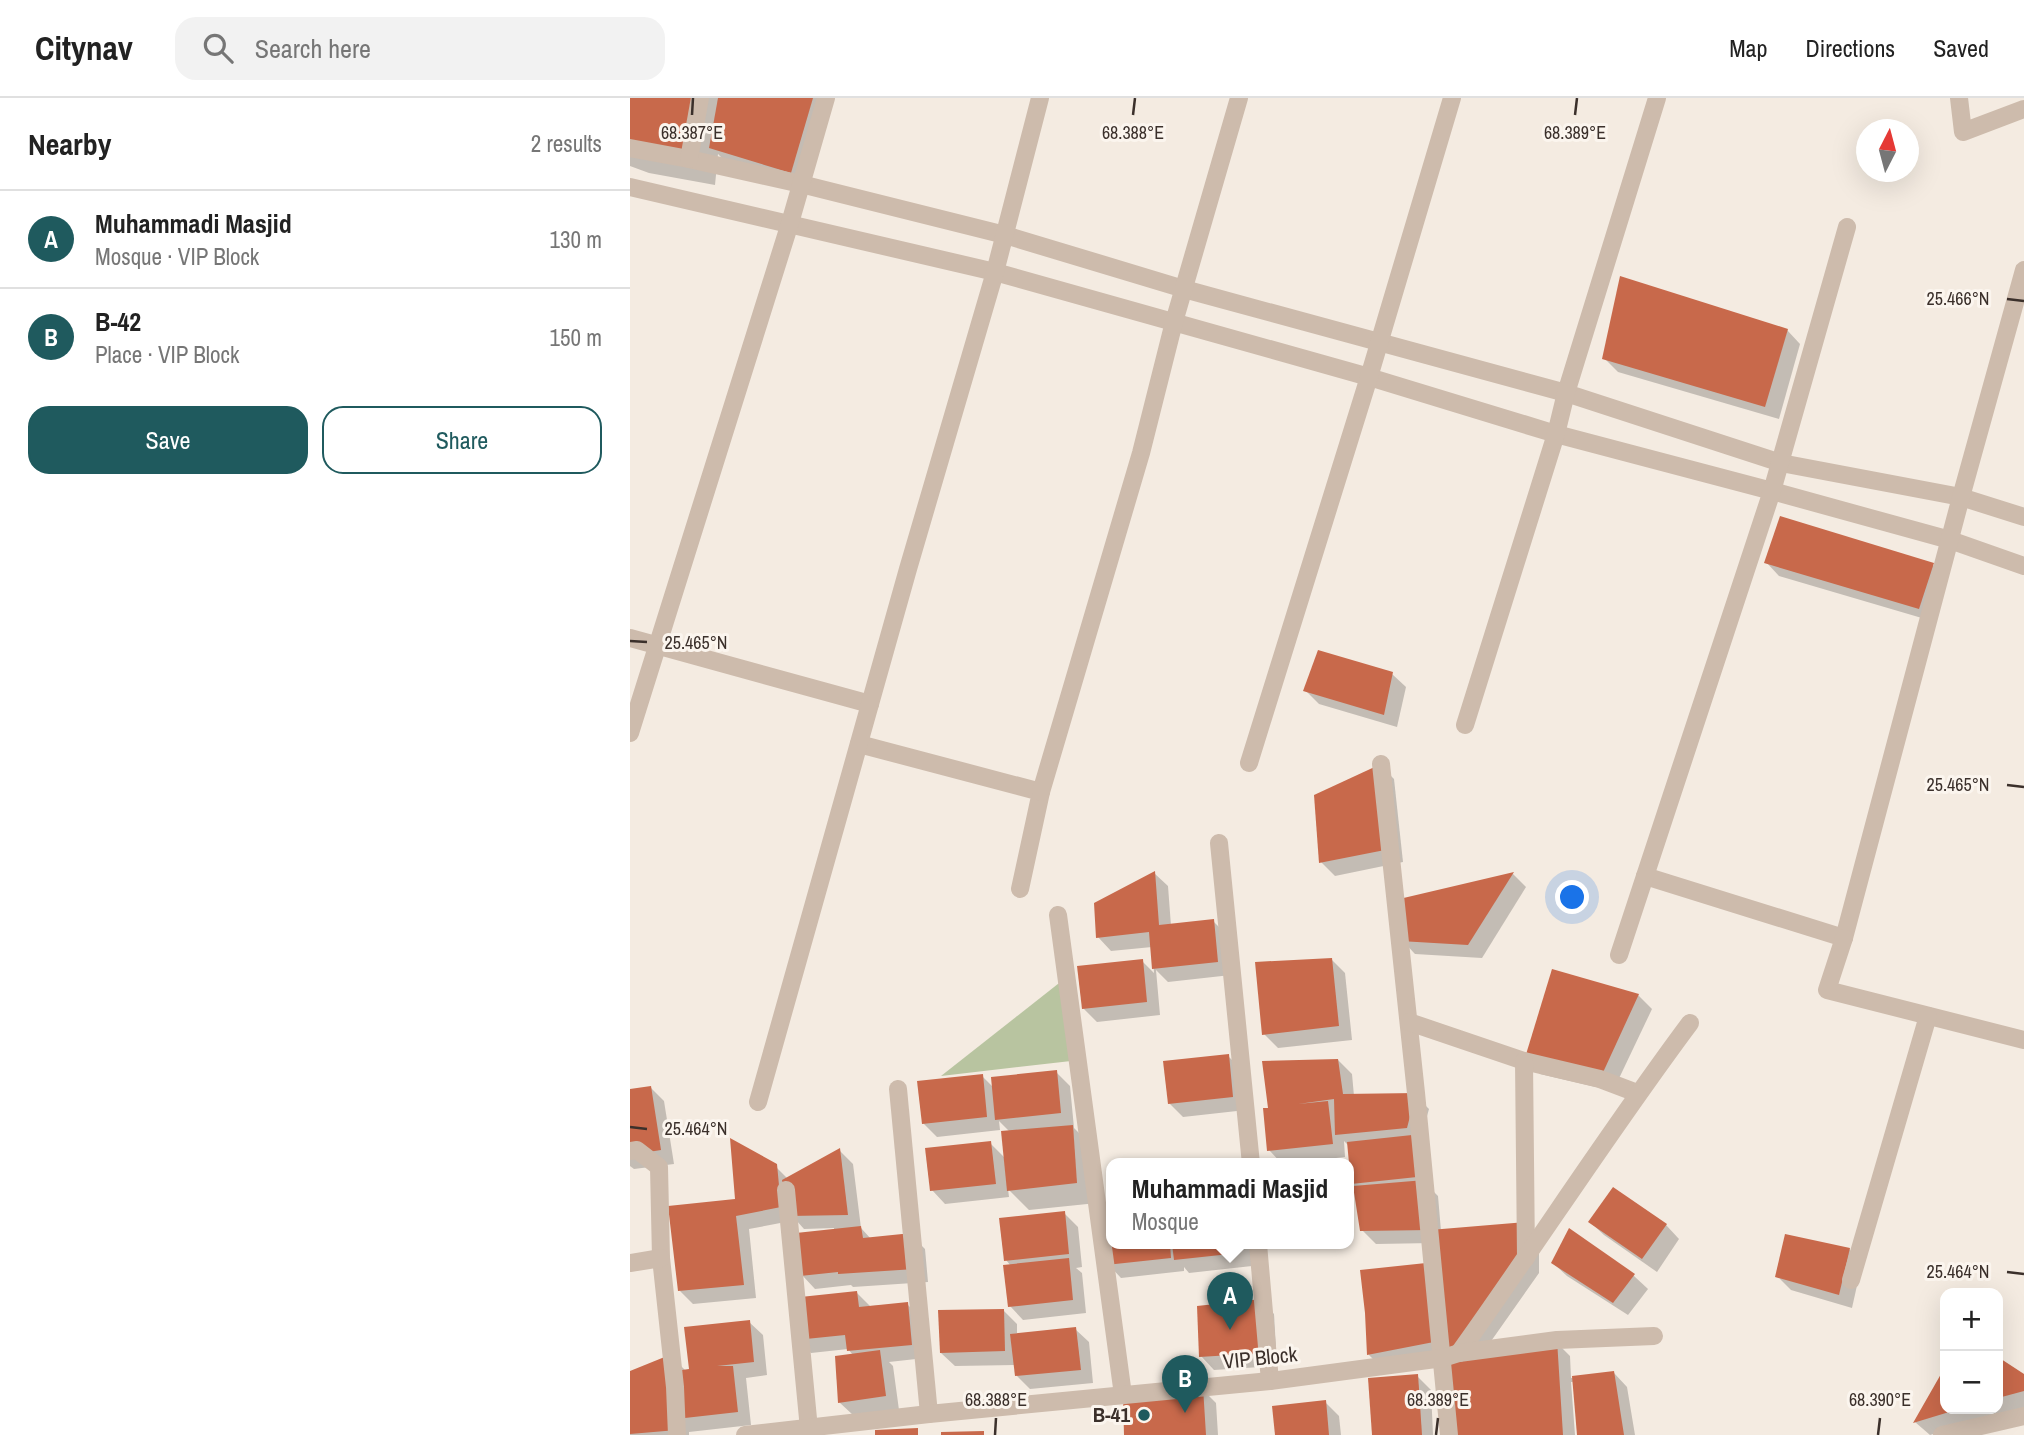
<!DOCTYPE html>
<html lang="en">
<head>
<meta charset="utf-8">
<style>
	:root { --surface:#fff; --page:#f2f2f2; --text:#222; --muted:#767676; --line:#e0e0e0; --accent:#1f5a5e }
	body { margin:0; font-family:"Archivo Narrow",sans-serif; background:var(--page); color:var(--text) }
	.controls { position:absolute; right:21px; bottom:21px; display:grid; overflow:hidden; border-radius:14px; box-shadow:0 7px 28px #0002 }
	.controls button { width:63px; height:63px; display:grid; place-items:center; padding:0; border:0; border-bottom:2px solid var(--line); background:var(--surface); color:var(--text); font:35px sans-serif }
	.compass { position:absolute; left:1226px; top:21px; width:63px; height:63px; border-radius:50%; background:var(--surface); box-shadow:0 7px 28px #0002; rotate:6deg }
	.you { position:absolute; left:943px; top:800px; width:24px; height:24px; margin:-18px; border:5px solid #fff; border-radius:50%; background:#1a73e8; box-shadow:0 0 0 10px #1a73e833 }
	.badge { display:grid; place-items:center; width:46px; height:46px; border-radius:50%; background:var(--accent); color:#fff; font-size:23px; font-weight:700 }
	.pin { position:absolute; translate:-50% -58px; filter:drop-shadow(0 2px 4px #0008) }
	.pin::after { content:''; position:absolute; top:37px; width:24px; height:21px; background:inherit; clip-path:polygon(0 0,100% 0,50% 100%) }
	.popup { position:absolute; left:476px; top:1060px; width:248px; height:91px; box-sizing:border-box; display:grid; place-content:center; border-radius:14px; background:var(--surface); filter:drop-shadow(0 2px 5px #0005); font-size:23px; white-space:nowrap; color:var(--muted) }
	.popup b { font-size:26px; color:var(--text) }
	.popup::after { content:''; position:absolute; left:50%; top:100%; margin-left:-14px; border:14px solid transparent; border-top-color:var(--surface) }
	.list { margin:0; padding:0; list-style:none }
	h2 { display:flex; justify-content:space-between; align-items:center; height:91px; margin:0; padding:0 28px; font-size:30px }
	h2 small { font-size:23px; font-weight:400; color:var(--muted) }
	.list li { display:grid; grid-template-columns:46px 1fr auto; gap:21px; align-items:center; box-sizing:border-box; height:98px; padding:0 28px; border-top:2px solid var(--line) }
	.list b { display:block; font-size:26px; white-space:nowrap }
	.list p { margin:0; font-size:23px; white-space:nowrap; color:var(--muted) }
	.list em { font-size:23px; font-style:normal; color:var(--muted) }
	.actions { display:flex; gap:14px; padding:21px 28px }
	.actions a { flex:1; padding:16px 0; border:2px solid var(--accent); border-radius:21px; text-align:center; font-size:24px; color:var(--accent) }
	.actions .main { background:var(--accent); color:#fff }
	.icon { flex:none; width:38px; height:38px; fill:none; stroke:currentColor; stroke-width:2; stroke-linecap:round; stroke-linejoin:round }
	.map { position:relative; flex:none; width:1394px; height:1337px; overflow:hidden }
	header { display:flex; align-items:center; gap:42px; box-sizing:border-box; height:98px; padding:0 35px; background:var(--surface); border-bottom:2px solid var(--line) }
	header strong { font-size:33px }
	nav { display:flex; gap:38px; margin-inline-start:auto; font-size:24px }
	.search { width:490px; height:63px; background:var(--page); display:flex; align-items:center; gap:18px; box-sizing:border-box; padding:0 24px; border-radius:21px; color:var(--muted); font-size:26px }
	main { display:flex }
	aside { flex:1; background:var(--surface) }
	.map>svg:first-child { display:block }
	.green { fill:#b8c4a0 }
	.shadow { fill:#0003 }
	.building { fill:#c8694b }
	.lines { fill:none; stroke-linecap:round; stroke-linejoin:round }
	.street { stroke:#cdbbac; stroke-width:18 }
	.ticks { fill:none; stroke:#3b302b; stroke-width:2.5 }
	.poi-dot { fill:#1f5a5e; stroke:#fbf5ee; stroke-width:2.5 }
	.labels { text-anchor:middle; stroke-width:6; stroke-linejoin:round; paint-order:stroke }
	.street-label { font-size:21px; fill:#3b302b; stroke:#fbf5ee }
	.poi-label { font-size:21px; font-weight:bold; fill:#3b302b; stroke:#fbf5ee; text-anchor:end }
	.ticks-label { font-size:18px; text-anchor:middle; fill:#3b302b; stroke:#fbf5ee; stroke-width:6; stroke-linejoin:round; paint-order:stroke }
</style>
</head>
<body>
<header>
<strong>Citynav</strong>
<div class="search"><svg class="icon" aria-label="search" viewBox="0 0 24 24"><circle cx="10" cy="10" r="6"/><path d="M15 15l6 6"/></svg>Search here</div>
<nav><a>Map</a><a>Directions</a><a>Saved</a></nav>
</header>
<main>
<aside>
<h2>Nearby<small>2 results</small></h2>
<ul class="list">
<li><span class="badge">A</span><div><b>Muhammadi Masjid</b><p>Mosque · VIP Block</p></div><em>130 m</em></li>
<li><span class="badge">B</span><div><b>B-42</b><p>Place · VIP Block</p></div><em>150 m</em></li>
</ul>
<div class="actions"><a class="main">Save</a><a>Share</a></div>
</aside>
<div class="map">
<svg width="1394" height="1337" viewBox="0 0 1394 1337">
	<rect width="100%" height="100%" fill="#f4ebe1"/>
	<polygon class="green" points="438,878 441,963 311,978"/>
	<g class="shadow">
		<polygon points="0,0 195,0 175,87 95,63 88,56 85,87 19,75 0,68"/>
		<polygon points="1157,232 1170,246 1149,321 988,274 974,260"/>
		<polygon points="1136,464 1303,467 1317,480 1302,523 1149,478"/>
		<polygon points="762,576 776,589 767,629 689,606 675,592"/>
		<polygon points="751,668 764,681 773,764 705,778 691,764"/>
		<polygon points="524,775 538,788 541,828 583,823 597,837 601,877 538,884 526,872 530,917 467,924 453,910 512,863 524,875 522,849 481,853 468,839"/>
		<polygon points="883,776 896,789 852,860 785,856 772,842 767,803"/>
		<polygon points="701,861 715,875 722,942 648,950 634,936"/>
		<polygon points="1008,897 1022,911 983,993 910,976 896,963"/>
		<polygon points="598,958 612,972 616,1012 553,1019 539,1005"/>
		<polygon points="708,962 722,976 724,998 785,997 799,1011 790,1043 799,1089 808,1098 811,1133 909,1140 909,1175 852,1256 926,1244 940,1258 941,1280 984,1275 997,1289 1005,1337 949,1337 945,1284 941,1284 945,1337 820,1337 814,1257 752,1270 739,1257 737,1215 795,1167 803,1145 746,1146 732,1132 723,1086 719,1048 714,1043 715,1059 652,1066 639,1052 639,1011"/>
		<polygon points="426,974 440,988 444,1030 463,1049 467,1105 399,1112 378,1091 379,1099 315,1106 302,1092 360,1045 375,1060 380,1034 369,1023 370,1032 307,1039 293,1025 352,978 364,990"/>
		<polygon points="20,989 34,1003 44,1066 4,1071 0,1068 0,992"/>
		<polygon points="209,1052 223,1066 231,1130 241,1141 281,1137 295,1151 298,1184 223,1189 221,1187 185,1191 172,1177 204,1133 204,1130 174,1131 166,1122 119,1131 126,1200 63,1206 50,1193 106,1102 145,1068 158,1081"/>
		<polygon points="434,1115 448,1129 452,1169 446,1170 452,1175 456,1215 393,1222 380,1208 381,1168 376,1162"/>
		<polygon points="960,1124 1036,1127 1049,1141 1027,1174 974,1137"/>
		<polygon points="481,1125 481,1146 620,1146 622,1168 559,1175 554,1169 554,1173 491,1180 478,1166"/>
		<polygon points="940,1133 1004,1178 1018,1191 998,1217 937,1178 923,1165"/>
		<polygon points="1219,1151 1232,1165 1222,1210 1161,1192 1147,1178"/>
		<polygon points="226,1194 240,1208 277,1206 291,1220 295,1260 259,1264 263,1268 269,1312 223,1317 209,1304 223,1257 218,1251 181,1255 168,1241"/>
		<polygon points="630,1202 644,1216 647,1268 584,1272 571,1258"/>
		<polygon points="373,1212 387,1226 387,1237 445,1231 459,1244 463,1285 400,1291 387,1278 385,1267 325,1268 311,1255"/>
		<polygon points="119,1224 133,1237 137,1277 116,1280 121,1327 59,1334 59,1337 0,1337 0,1275 41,1258 55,1272 61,1273"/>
		<polygon points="1368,1261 1394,1278 1394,1310 1300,1337 1285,1324 1315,1273 1315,1311 1368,1311"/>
		<polygon points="787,1278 801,1292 803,1337 744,1337"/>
		<polygon points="572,1291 586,1305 588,1337 496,1337"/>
		<polygon points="695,1304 709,1318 711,1337 646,1337"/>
	</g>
	<g class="building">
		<polygon points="0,0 64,0 59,61 0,50"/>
		<polygon points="88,0 183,0 161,75 79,50"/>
		<polygon points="990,178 1158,231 1135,309 972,261"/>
		<polygon points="1150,418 1304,465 1289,511 1134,465"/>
		<polygon points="688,552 763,574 754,617 673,593"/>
		<polygon points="751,666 760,751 689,765 684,697"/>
		<polygon points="525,773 529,827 584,821 588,864 522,871 519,834 466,840 464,805"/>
		<polygon points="884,774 838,847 770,843 765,802"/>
		<polygon points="702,860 709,928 632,937 625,864"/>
		<polygon points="513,861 517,904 452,911 447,868"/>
		<polygon points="922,871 1009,896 970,981 894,963"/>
		<polygon points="599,956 603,999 538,1006 533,963"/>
		<polygon points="708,961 713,996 786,995 777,1030 705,1037 704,1001 668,1006 698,1003 703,1046 637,1053 633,1010 638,1010 632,963"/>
		<polygon points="427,972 431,1015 365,1022 361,979"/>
		<polygon points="353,976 357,1019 292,1026 287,983"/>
		<polygon points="21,988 31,1052 0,1057 0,991"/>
		<polygon points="443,1027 447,1085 377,1093 371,1033"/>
		<polygon points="782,1037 787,1079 721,1086 717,1044"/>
		<polygon points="100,1040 147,1066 151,1109 106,1118 114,1187 48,1193 38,1108 105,1101"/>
		<polygon points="361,1043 366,1086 300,1093 295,1050"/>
		<polygon points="210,1050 218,1117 159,1118 152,1082"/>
		<polygon points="795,1082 800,1132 730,1133 723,1088"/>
		<polygon points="983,1089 1037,1126 1012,1161 958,1124"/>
		<polygon points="435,1113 439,1156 374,1163 369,1120"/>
		<polygon points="481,1123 481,1146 540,1146 541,1160 476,1167 471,1124"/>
		<polygon points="896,1124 896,1160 829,1255 927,1242 933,1337 819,1337 800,1132"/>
		<polygon points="231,1128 233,1140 282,1135 285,1171 208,1176 208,1174 170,1178 166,1135"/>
		<polygon points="939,1130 1005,1176 983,1205 921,1165"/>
		<polygon points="1155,1136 1220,1150 1209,1197 1145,1179"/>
		<polygon points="542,1146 609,1146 609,1155 544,1162"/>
		<polygon points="439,1160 443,1202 378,1209 373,1167"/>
		<polygon points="796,1165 809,1243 737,1257 735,1215 730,1172"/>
		<polygon points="227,1193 229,1209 278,1204 282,1247 217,1253 215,1237 166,1242 161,1200"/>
		<polygon points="631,1201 634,1255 569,1259 567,1208"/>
		<polygon points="374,1211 375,1253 310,1255 308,1212"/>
		<polygon points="120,1222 124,1264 87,1268 103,1268 108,1314 46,1321 52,1272 59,1271 54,1229"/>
		<polygon points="446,1229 451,1272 385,1278 380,1236"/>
		<polygon points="250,1252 256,1298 208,1305 205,1258"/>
		<polygon points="42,1256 47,1332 0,1336 0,1273"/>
		<polygon points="1368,1259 1394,1276 1394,1293 1368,1300"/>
		<polygon points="1315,1269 1315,1311 1329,1311 1283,1325"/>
		<polygon points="984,1273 994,1337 947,1337 942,1278"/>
		<polygon points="788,1276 792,1337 742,1337 738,1280"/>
		<polygon points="573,1289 576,1337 494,1337 493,1297"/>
		<polygon points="696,1302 699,1337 645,1337 642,1308"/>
		<polygon points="288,1330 288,1337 245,1337 245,1332"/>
		<polygon points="354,1333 354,1337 311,1337 311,1334"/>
	</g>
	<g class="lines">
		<g class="street">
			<polyline points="1329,0 1333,34 1394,11"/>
			<polyline points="0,50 59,61 171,86 375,137 554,191 936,295 1151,365 1331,399 1394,419"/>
			<polyline points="59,61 70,0"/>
			<polyline points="0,89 365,174 739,279 926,336 1142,393 1320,442 1394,468"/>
			<polyline points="0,540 240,606"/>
			<polyline points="835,627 926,336 936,295 1027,0"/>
			<polyline points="0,635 160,125 196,0"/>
			<polyline points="229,646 411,694 390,791"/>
			<polyline points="619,665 739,279 822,0"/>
			<polyline points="751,666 786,995 819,1337"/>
			<polyline points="411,694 511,355 544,224 609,0"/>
			<polyline points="589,745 621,1066"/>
			<polyline points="1015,778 1214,840 1331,399 1394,172"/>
			<polyline points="428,817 493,1297"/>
			<polyline points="1214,840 1197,892 1394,942"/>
			<polyline points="989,857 1142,393 1217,129"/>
			<polyline points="779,924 894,963 970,981 1007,995"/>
			<polyline points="894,963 896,1160"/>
			<polyline points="268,991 299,1316"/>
			<polyline points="128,1004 278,471 365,174 410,0"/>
			<polyline points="0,1053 7,1052 29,1069 31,1160 45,1289 47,1337"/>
			<polyline points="156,1092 179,1331"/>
			<polyline points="628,1146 640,1283"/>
			<polyline points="0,1165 31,1160"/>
			<polyline points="1221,1182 1298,918"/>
			<path d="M829,1255C907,1146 980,1032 1060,925"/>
			<polyline points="115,1337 299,1316 640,1283 813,1260 829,1255 927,1242 1024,1238"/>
			<polyline points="1312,1337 1394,1318"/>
		</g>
	</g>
	<path class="ticks" d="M62,17L63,0M503,17L505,0M945,17L947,0M1377,201L1394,203M0,543L17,544M1377,687L1394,689M0,1029L17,1031M1377,1174L1394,1176M365,1337L366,1320M806,1337L808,1320M1248,1337L1250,1320"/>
	<circle class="poi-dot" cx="514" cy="1317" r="7"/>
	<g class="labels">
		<g class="street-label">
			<text transform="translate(630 1260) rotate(-6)" y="7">VIP Block</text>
		</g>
		<g class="poi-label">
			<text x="500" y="1324">B-41</text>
		</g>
	</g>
	<g class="ticks-label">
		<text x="62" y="41">68.387°E</text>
		<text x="503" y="41">68.388°E</text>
		<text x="945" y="41">68.389°E</text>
		<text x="1328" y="207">25.466°N</text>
		<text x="66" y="551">25.465°N</text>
		<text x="1328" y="693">25.465°N</text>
		<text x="66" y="1037">25.464°N</text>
		<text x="1328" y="1180">25.464°N</text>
		<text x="366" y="1308">68.388°E</text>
		<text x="808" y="1308">68.389°E</text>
		<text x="1250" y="1308">68.390°E</text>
	</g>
</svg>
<div class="controls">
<button>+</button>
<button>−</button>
</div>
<svg class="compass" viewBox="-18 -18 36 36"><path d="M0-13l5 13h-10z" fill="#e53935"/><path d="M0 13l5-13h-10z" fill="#767676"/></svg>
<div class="you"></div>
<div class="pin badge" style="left:600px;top:1232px">A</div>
<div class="popup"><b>Muhammadi Masjid</b>Mosque</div>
<div class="pin badge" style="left:555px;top:1315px">B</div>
</div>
</main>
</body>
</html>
